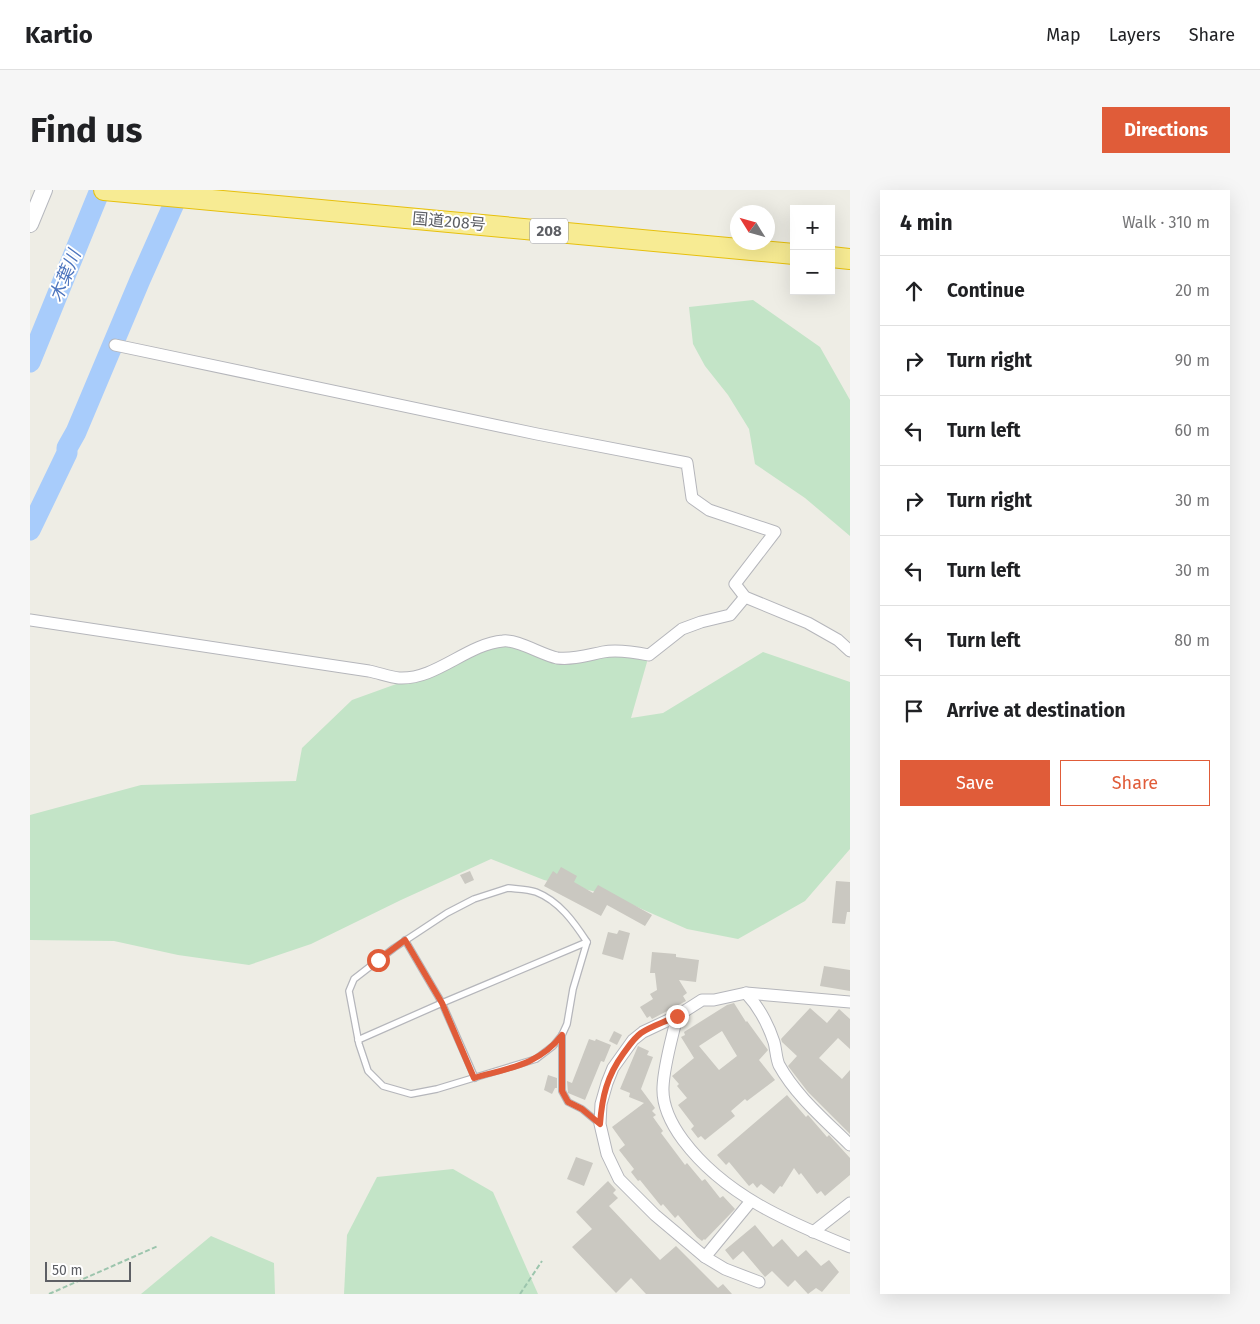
<!DOCTYPE html>
<html lang="en">
<head>
<meta charset="utf-8">
<style>
	:root { --surface:#fff; --page:#f6f6f6; --text:#202124; --muted:#757577; --line:#e0e0e0; --accent:#e05c39 }
	body { margin:0; font-family:"Fira Sans","Noto Sans JP",sans-serif; background:var(--page); color:var(--text) }
	.controls { position:absolute; right:15px; top:15px; display:grid; overflow:hidden; border-radius:0px; box-shadow:0 5px 20px #0002 }
	.controls button { width:45px; height:45px; display:grid; place-items:center; padding:0; border:0; border-bottom:1px solid var(--line); background:var(--surface); color:var(--text); font:25px sans-serif }
	.compass { position:absolute; left:700px; top:15px; width:45px; height:45px; border-radius:50%; background:var(--surface); box-shadow:0 5px 20px #0002; rotate:307deg }
	.scale { position:absolute; left:15px; bottom:12px; width:86px; box-sizing:border-box; padding-left:5px; border:2px solid #5d5f64; border-top:0; font-size:14px; line-height:18px; white-space:nowrap; color:#5d5f64; -webkit-text-stroke:4px #fff; paint-order:stroke }
	.stop { position:absolute; width:15px; height:15px; margin:-11px; border:4px solid #e05c39; border-radius:50%; background:#fff }
	.stop.end { background:#e05c39; border-color:#fff; box-shadow:0 1px 5px #0008 }
	.list { margin:0; padding:0; list-style:none }
	h2 { display:flex; justify-content:space-between; align-items:center; height:65px; margin:0; padding:0 20px; font-size:21px }
	h2 small { font-size:16px; font-weight:400; color:var(--muted) }
	.list li { display:grid; grid-template-columns:32px 1fr auto; gap:15px; align-items:center; box-sizing:border-box; height:70px; padding:0 20px; border-top:1px solid var(--line) }
	.list b { display:block; font-size:19px; white-space:nowrap }
	.list em { font-size:16px; font-style:normal; color:var(--muted) }
	.actions { display:flex; gap:10px; padding:15px 20px }
	.actions a { flex:1; padding:11px 0; border:1px solid var(--accent); border-radius:0px; text-align:center; font-size:18px; color:var(--accent) }
	.actions .main { background:var(--accent); color:#fff }
	.icon { flex:none; width:28px; height:28px; fill:none; stroke:currentColor; stroke-width:2; stroke-linecap:round; stroke-linejoin:round }
	.map { position:relative; flex:none; width:820px; height:1104px; overflow:hidden; border-radius:0px }
	header { display:flex; align-items:center; gap:30px; box-sizing:border-box; height:70px; padding:0 25px; background:var(--surface); border-bottom:1px solid var(--line) }
	header strong { font-size:24px }
	nav { display:flex; gap:28px; margin-inline-start:auto; font-size:18px }
	.intro { display:flex; align-items:center; justify-content:space-between; box-sizing:border-box; height:120px; padding:0 30px }
	h1 { margin:0; font-size:35px }
	.button { padding:12px 22px; border-radius:0px; background:var(--accent); color:#fff; font-size:18px; font-weight:700 }
	main { display:flex; gap:30px; padding:0 30px }
	aside { flex:1; background:var(--surface); border-radius:0px; box-shadow:0 5px 20px #0002 }
	.map>svg:first-child { display:block }
	.green { fill:#c3e4c7 }
	.lines { fill:none; stroke-linecap:round; stroke-linejoin:round }
	.river { stroke:#a8ccfb; stroke-width:21 }
	.building { fill:#cac8c1; fill-rule:evenodd }
	.lane-casing { stroke:#b5b6bb; stroke-width:8 }
	.street-casing { stroke:#b5b6bb; stroke-width:13 }
	.secondary-casing { stroke:#b6b8be; stroke-width:18 }
	.highway-casing { stroke:#e7c00c; stroke-width:22 }
	.path { stroke:#9cc5ad; stroke-width:2; stroke-dasharray:5 2.5; stroke-linecap:butt }
	.lane { stroke:#fff; stroke-width:5.5 }
	.street { stroke:#fff; stroke-width:11 }
	.secondary { stroke:#fff; stroke-width:16 }
	.highway { stroke:#f7eb93; stroke-width:20 }
	.route { stroke:#e05c39; stroke-width:6 }
	.labels { text-anchor:middle; stroke-width:4; stroke-linejoin:round; paint-order:stroke }
	.shield { fill:#fff; stroke:#8e8f92; stroke-width:1 }
	.shield-label { font-size:15px; font-weight:bold; fill:#5d5f64 }
	.street-label { font-size:16px; fill:#5d5f64; stroke:#fff }
	.water-label { font-size:18px; font-style:italic; fill:#4c74bd; stroke:#fff }
</style>
</head>
<body>
<header>
<strong>Kartio</strong>
<nav><a>Map</a><a>Layers</a><a>Share</a></nav>
</header>
<div class="intro"><h1>Find us</h1><a class="button">Directions</a></div>
<main>
<div class="map">
<svg width="820" height="1104" viewBox="0 0 820 1104">
	<rect width="100%" height="100%" fill="#eeede5"/>
	<g class="green">
		<polygon points="723,110 790,157 820,210 820,346 775,308 725,274 719,239 698,205 675,176 663,154 659,117"/>
		<polygon points="475,450 527,468 619,465 601,528 633,523 733,462 820,492 820,659 775,711 708,749 657,739 580,705 514,690 461,669 371,710 281,754 219,775 148,765 84,751 0,750 0,625 111,595 266,591 272,558 322,510 394,484"/>
		<polygon points="423,979 463,1002 508,1104 314,1104 317,1045 347,987"/>
		<polygon points="181,1046 244,1073 245,1104 111,1104"/>
	</g>
	<g class="lines">
		<g class="river">
			<polyline points="0,172 70,0"/>
			<polyline points="0,340 37,263 37,258 46,242 110,90 150,0"/>
		</g>
	</g>
	<g class="building">
		<polygon points="531,677 547,686 544,692 563,703 568,695 622,725 615,736 577,715 571,726 514,696 523,681 527,684"/>
		<polygon points="440,681 444,690 435,694 430,685"/>
		<polygon points="806,691 820,692 820,722 817,722 815,734 802,733"/>
		<polygon points="589,740 600,743 593,770 572,764 578,742 587,744"/>
		<polygon points="622,762 646,764 646,767 669,770 666,792 649,790 657,803 653,806 656,811 622,829 620,826 617,828 610,817 623,809 620,804 627,800 625,783 620,783"/>
		<polygon points="794,776 820,780 820,801 790,796"/>
		<path d="M704,813L716,832L717,831L738,860L729,870L745,890L717,911L715,909L701,921L705,926L675,950L671,946L668,948L661,939L664,936L648,915L657,908L647,896L649,894L642,886L664,868L651,847L655,845L654,842L697,815ZM692,841L707,866L689,880L669,856Z"/>
		<polygon points="780,818 797,833 809,819 820,829 820,859 808,848 789,868 812,889 820,880 820,944 778,902 758,876 767,866 752,852 751,849"/>
		<polygon points="584,841 592,845 587,855 579,851"/>
		<polygon points="559,849 565,851 566,849 581,855 574,872 571,871 555,910 538,903 537,891 542,893"/>
		<polygon points="608,856 619,861 617,865 623,867 611,899 625,918 622,921 626,925 623,927 633,941 631,943 655,975 657,973 672,991 675,989 690,1008 693,1006 705,1019 675,1050 674,1049 672,1051 667,1047 648,1025 645,1028 633,1014 631,1016 610,990 608,991 601,982 604,979 589,960 595,955 582,937 614,913 599,907 600,903 590,899"/>
		<polygon points="518,885 527,888 527,898 525,898 522,904 514,900"/>
		<polygon points="757,905 776,927 778,925 797,947 799,945 820,968 820,985 795,1006 791,1001 787,1004 771,983 769,985 764,978 752,997 750,996 744,1004 731,994 727,998 723,993 719,996 699,972 696,975 687,965"/>
		<polygon points="546,967 563,973 554,996 537,989"/>
		<polygon points="578,991 586,1000 583,1003 588,1008 579,1016 630,1070 646,1056 688,1098 693,1094 702,1104 616,1104 601,1088 586,1103 542,1057 562,1039 546,1022"/>
		<polygon points="725,1035 743,1057 752,1049 768,1067 776,1060 791,1076 799,1070 809,1082 792,1102 786,1098 778,1104 765,1090 758,1097 742,1081 735,1087 713,1061 703,1070 695,1060"/>
	</g>
	<g class="lines">
		<defs>
			<g id="lane">
				<path d="M478,698C487,699 498,699 506,702C529,711 544,732 557,752L543,799L537,834L532,845L523,856L506,869L407,899L381,904L353,896L338,881L329,854L319,801L324,789L364,758L417,723L444,709Z"/>
				<polyline points="375,750 412,813 557,752"/>
				<polyline points="532,845 532,901 538,912 552,919 570,934"/>
				<polyline points="328,850 412,813 445,888"/>
			</g>
			<g id="street">
				<polyline points="85,155 507,244 657,273 662,308 679,320 745,342 705,394 715,407 778,433 808,450 820,461"/>
				<path d="M0,430L339,481C349,483 360,487 369,488C406,490 437,454 473,451C487,449 512,465 527,468C543,470 558,465 573,462C587,459 604,462 619,465L652,439L671,432L700,425L715,407"/>
				<path d="M716,803C729,817 738,834 744,852C746,859 746,868 749,875C766,906 795,930 820,955"/>
				<path d="M647,826C642,849 634,874 633,897C632,916 642,935 653,950C694,1005 758,1032 820,1057"/>
				<polyline points="783,1042 820,1013"/>
				<polyline points="675,1067 721,1011"/>
				<polyline points="729,1092 695,1079 675,1067 625,1025 589,989 577,964 570,934 571,914 577,893 583,878 603,850 613,842 647,826 672,810 684,810 716,803 820,812"/>
			</g>
			<polyline id="secondary" points="0,34 14,0"/>
			<g id="highway">
				<polyline points="74,0 764,64"/>
				<polyline points="801,67 820,69"/>
			</g>
		</defs>
		<use href="#lane" class="lane-casing"/>
		<use href="#street" class="street-casing"/>
		<use href="#secondary" class="secondary-casing"/>
		<use href="#highway" class="highway-casing"/>
		<g class="path">
			<polyline points="19,1104 128,1056"/>
			<polyline points="490,1104 512,1071"/>
		</g>
		<use href="#lane" class="lane"/>
		<use href="#street" class="street"/>
		<use href="#secondary" class="secondary"/>
		<use href="#highway" class="highway"/>
	</g>
	<g class="lines">
		<path class="route" d="M348,770L375,750L412,813L444,888C479,878 509,875 532,845V901L538,912L552,919L570,934C572,907 577,886 593,864C599,856 603,849 611,843C621,836 635,832 647,826"/>
	</g>
	<g class="labels">
		<rect class="shield" x="500" y="28.5" width="38" height="25" rx="4"/>
		<g class="shield-label">
			<text x="519" y="46">208</text>
		</g>
		<g class="street-label">
			<text transform="translate(419 31) rotate(5)" y="6">国道208号</text>
		</g>
		<g class="water-label">
			<text transform="translate(35 86) rotate(-68)" y="6">木葉川</text>
		</g>
	</g>
</svg>
<div class="controls">
<button>+</button>
<button>−</button>
</div>
<svg class="compass" viewBox="-18 -18 36 36"><path d="M0-13l5 13h-10z" fill="#e53935"/><path d="M0 13l5-13h-10z" fill="#757577"/></svg>
<div class="scale">50 m</div>
<div class="stop" style="left:348px;top:770px"></div>
<div class="stop end" style="left:647px;top:826px"></div>
</div>
<aside>
<h2>4 min<small>Walk · 310 m</small></h2>
<ul class="list">
<li><svg class="icon" aria-label="ahead" viewBox="0 0 24 24"><path d="M12 20V5M6 11l6-6 6 6"/></svg><div><b>Continue</b></div><em>20 m</em></li>
<li><svg class="icon" aria-label="right" viewBox="0 0 24 24"><path d="M7 20v-9h11M14 6l5 5-5 5"/></svg><div><b>Turn right</b></div><em>90 m</em></li>
<li><svg class="icon" aria-label="left" viewBox="0 0 24 24"><path d="M17 20v-9H6M10 6l-5 5 5 5"/></svg><div><b>Turn left</b></div><em>60 m</em></li>
<li><svg class="icon" aria-label="right" viewBox="0 0 24 24"><path d="M7 20v-9h11M14 6l5 5-5 5"/></svg><div><b>Turn right</b></div><em>30 m</em></li>
<li><svg class="icon" aria-label="left" viewBox="0 0 24 24"><path d="M17 20v-9H6M10 6l-5 5 5 5"/></svg><div><b>Turn left</b></div><em>30 m</em></li>
<li><svg class="icon" aria-label="left" viewBox="0 0 24 24"><path d="M17 20v-9H6M10 6l-5 5 5 5"/></svg><div><b>Turn left</b></div><em>80 m</em></li>
<li><svg class="icon" aria-label="arrive" viewBox="0 0 24 24"><path d="M6 21V4h12l-3 4 3 4H6"/></svg><div><b>Arrive at destination</b></div></li>
</ul>
<div class="actions"><a class="main">Save</a><a>Share</a></div>
</aside>
</main>
</body>
</html>
